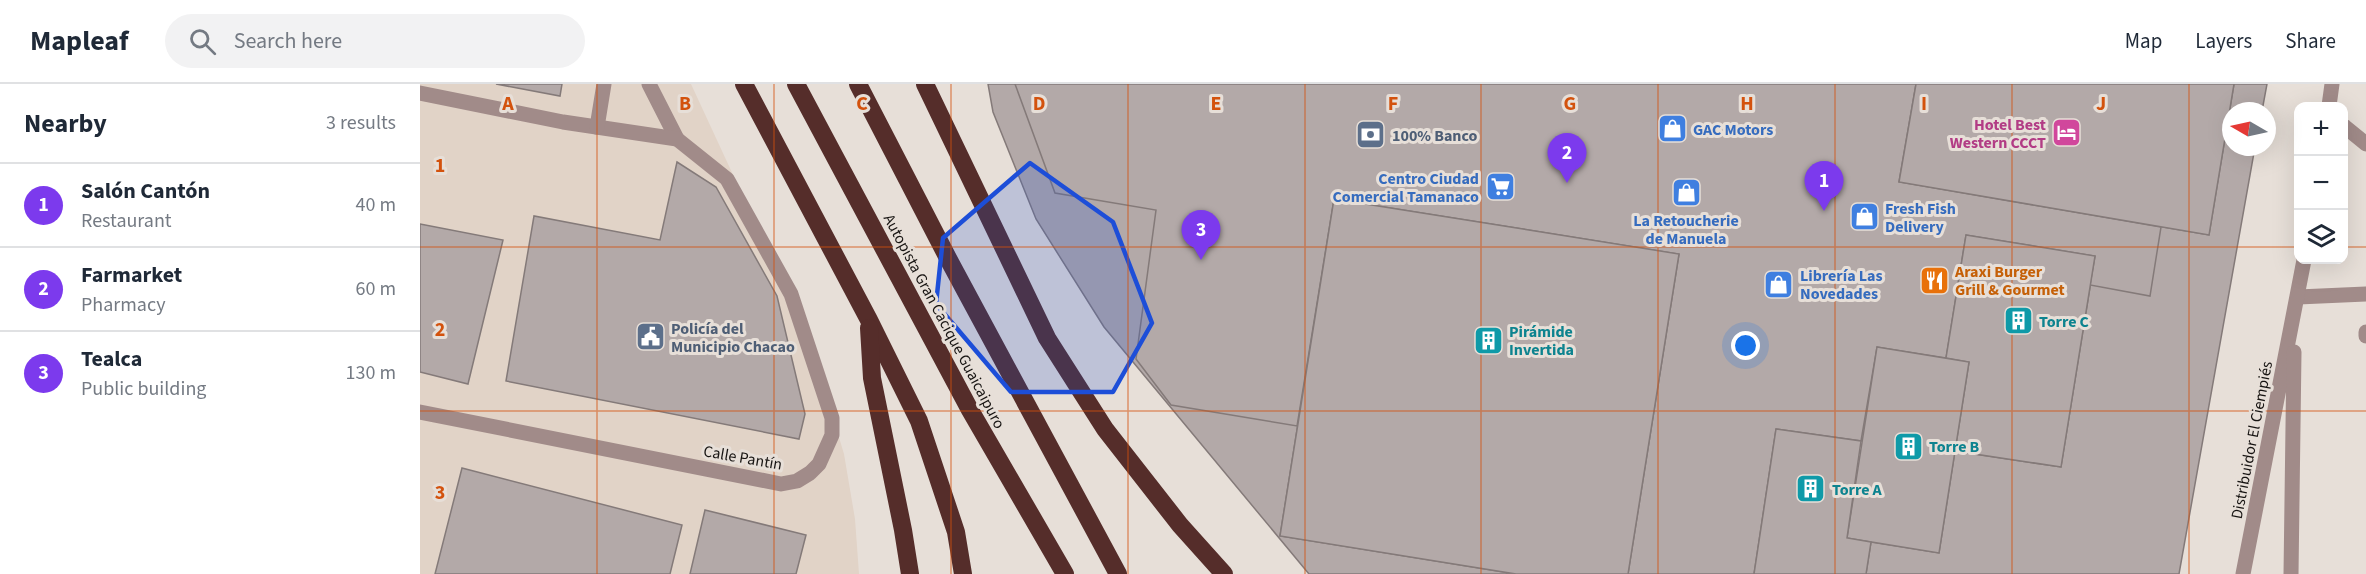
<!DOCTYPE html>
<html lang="en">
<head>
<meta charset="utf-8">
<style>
	:root { --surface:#fff; --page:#f2f2f3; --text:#1f2937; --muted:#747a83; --line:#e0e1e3; --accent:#7c3aed }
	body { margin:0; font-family:"Source Sans 3",sans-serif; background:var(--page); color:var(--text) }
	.controls { position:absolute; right:18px; top:18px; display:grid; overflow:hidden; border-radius:12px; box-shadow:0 6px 24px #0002 }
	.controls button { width:54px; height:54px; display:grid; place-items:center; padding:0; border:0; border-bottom:2px solid var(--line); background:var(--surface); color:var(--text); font:30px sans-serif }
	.compass { position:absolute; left:1802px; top:18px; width:54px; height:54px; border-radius:50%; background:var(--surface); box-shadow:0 6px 24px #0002; rotate:279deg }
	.you { position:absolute; left:1326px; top:262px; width:21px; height:21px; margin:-15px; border:4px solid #fff; border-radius:50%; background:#1a73e8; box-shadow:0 0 0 9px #1a73e833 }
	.badge { display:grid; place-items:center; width:39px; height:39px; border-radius:50%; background:var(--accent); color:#fff; font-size:20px; font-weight:700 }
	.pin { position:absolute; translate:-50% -50px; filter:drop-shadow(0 2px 3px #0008) }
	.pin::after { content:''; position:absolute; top:32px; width:21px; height:18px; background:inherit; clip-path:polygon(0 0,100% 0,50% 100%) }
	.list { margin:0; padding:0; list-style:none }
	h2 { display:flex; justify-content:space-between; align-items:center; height:78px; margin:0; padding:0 24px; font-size:26px }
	h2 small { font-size:20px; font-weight:400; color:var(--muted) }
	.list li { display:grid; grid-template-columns:39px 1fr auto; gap:18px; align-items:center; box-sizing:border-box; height:84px; padding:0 24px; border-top:2px solid var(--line) }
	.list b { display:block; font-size:22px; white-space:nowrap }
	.list p { margin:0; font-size:20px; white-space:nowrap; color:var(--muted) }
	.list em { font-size:20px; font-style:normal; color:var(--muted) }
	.icon { flex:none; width:33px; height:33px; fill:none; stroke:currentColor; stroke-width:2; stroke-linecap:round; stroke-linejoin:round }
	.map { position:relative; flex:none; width:1946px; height:490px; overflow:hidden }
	header { display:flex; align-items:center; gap:36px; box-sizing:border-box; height:84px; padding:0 30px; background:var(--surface); border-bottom:2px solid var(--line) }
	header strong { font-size:28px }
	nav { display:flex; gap:33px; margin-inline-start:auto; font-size:21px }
	.search { width:420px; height:54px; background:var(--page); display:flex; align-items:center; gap:15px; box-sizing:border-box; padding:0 21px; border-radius:33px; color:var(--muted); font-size:22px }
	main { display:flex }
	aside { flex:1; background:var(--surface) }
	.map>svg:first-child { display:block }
	.built { fill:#e1d3c7 }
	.building { fill:#b3a9a8; stroke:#847a79; stroke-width:1.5 }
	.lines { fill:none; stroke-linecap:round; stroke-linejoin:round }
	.minor { stroke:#a18b89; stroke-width:15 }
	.highway { stroke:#552d2a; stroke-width:18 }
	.marked { fill:#1d4ed8; fill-opacity:0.2; stroke:#1d4ed8; stroke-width:4.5; stroke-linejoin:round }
	.grid { fill:none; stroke:#d3520d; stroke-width:1.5; stroke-opacity:0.55 }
	.labels { text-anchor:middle; stroke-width:6; stroke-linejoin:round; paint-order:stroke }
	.hotel-label { font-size:16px; font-weight:bold; fill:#b23c85; stroke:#e7dfd8; text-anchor:end }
	.shop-label { font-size:16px; font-weight:bold; fill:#366cbe; stroke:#e7dfd8; text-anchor:start }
	.service-label { font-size:16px; font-weight:bold; fill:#4e5e75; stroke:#e7dfd8; text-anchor:start }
	.food-label { font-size:16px; font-weight:bold; fill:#c56008; stroke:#e7dfd8; text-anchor:start }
	.street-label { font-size:16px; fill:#171412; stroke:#e7dfd8 }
	.culture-label { font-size:16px; font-weight:bold; fill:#0d838f; stroke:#e7dfd8; text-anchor:start }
	.grid-label { font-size:20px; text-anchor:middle; font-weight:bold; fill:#d3520d; stroke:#e7dfd8; stroke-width:6; stroke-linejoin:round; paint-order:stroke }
</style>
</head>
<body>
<header>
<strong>Mapleaf</strong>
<div class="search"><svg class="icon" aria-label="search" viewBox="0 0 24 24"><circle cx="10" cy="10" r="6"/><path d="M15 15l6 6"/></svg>Search here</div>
<nav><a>Map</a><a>Layers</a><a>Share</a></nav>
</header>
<main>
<aside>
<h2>Nearby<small>3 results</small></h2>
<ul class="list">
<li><span class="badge">1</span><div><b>Salón Cantón</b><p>Restaurant</p></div><em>40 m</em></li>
<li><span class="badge">2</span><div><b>Farmarket</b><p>Pharmacy</p></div><em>60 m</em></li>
<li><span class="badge">3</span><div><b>Tealca</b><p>Public building</p></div><em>130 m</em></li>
</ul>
</aside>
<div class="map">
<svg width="1946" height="490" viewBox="0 0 1946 490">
	<rect width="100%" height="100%" fill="#e7dfd8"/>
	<polygon class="built" points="0,0 271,0 365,203 399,287 424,370 435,435 439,490 0,490"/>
	<g class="building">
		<polygon points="76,0 142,0 140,12"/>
		<polygon points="568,0 1496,0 1479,98 1789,151 1814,0 1847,0 1842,27 1811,27 1811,63 1835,63 1759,490 1446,490 1451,458 1519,469 1535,367 1641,383 1675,172 1546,151 1526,274 1457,263 1441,357 1356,345 1334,490 1208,490 1259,170 914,115 860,452 1096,490 889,490 684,243 616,135 573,28"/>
		<polygon points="595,0 1496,0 1479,98 1741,143 1730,212 1670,201 1675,172 1546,151 1526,274 1457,263 1441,357 1356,345 1334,490 1208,490 1259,170 914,115 877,342 751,321 716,275 736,126 635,109"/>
		<polygon points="1496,0 1814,0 1789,151 1479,98"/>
		<polygon points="257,78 296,103 357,212 385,330 379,355 86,297 114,132 240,156"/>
		<polygon points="914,115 1259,170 1208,490 1096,490 860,452"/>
		<polygon points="0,140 83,156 48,300 0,288"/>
		<polygon points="1546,151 1675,172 1641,383 1535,367 1549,278 1526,274"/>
		<polygon points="1457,263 1549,278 1519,469 1427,454"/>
		<polygon points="1356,345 1441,357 1427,454 1451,458 1446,490 1334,490"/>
		<polygon points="42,384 262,441 250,490 15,490"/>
		<polygon points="285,426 386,451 376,490 270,490"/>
	</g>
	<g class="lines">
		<g class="minor">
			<polyline points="229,0 257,55"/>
			<polyline points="0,9 143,38 257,55 307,95 371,210 412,334 412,351 399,380 390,389 377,397 361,400 0,328"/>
			<polyline points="1909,22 1912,0"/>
			<polyline points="1924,42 1946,60"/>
			<polyline points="177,43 184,0"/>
			<polyline points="1878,213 1946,210"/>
			<polyline points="1946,248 1946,252"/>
			<polyline points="1823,490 1884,176"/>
			<polyline points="1871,490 1874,268"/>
		</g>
		<g class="highway">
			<polyline points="324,0 449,236 499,337 536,448 543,490"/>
			<polyline points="376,0 550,326 645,490"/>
			<polyline points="438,0 531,180 698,490"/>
			<polyline points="505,0 627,254 685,345 760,441 804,490"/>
			<polyline points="449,244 452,294 483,446 490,490"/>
		</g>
	</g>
	<path class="marked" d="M610,79L693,138L732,239L693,308H591L516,220L523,154Z"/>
	<path class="grid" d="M177,0V490M354,0V490M531,0V490M708,0V490M885,0V490M1061,0V490M1238,0V490M1415,0V490M1592,0V490M1769,0V490M0,163H1878M1924,163H1946M0,327H1946"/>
	<defs>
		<symbol id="shop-square" viewBox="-11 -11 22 22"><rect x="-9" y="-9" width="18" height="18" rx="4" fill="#3f7fe0" stroke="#e7dfd8"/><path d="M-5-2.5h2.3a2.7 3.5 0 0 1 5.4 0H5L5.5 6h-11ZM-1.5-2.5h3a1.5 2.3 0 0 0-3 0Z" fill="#fff"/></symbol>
		<symbol id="hotel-square" viewBox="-11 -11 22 22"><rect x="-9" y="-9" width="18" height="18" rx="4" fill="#d1479c" stroke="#e7dfd8"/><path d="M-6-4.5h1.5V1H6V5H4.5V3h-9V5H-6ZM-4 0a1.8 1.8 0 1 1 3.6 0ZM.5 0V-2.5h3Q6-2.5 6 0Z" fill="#fff"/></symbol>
		<symbol id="bank-square" viewBox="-11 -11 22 22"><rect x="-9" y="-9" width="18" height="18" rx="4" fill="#5c6f8a" stroke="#e7dfd8"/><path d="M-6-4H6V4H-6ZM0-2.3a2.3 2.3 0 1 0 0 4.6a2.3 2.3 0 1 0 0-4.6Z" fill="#fff"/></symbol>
		<symbol id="supermarket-square" viewBox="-11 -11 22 22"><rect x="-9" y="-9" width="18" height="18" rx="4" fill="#3f7fe0" stroke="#e7dfd8"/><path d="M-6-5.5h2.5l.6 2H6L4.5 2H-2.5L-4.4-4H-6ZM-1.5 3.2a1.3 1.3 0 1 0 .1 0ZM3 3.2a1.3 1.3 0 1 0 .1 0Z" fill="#fff"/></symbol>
		<symbol id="restaurant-square" viewBox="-11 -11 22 22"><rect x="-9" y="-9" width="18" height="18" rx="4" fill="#e8710a" stroke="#e7dfd8"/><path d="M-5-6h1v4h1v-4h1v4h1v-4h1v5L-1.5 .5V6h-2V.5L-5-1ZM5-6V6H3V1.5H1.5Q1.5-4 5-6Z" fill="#fff"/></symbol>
		<symbol id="building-square" viewBox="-11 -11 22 22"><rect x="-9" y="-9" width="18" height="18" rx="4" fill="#0f9aa8" stroke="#e7dfd8"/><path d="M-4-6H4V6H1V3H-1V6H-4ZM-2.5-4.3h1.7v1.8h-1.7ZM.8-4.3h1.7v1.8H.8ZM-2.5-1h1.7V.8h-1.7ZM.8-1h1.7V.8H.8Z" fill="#fff"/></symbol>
		<symbol id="civic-square" viewBox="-11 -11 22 22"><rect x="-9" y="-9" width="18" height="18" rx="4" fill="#5c6f8a" stroke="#e7dfd8"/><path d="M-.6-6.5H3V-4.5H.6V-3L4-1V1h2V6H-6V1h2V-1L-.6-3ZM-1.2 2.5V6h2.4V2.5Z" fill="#fff"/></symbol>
	</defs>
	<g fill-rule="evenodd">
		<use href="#shop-square" x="1236" y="28" width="33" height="33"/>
		<use href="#hotel-square" x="1630" y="32" width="33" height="33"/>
		<use href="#bank-square" x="934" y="34" width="33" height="33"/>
		<use href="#supermarket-square" x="1064" y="86" width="33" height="33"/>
		<use href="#shop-square" x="1250" y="92" width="33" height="33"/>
		<use href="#shop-square" x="1428" y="116" width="33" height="33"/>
		<use href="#restaurant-square" x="1498" y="180" width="33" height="33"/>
		<use href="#shop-square" x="1342" y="184" width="33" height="33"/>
		<use href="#building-square" x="1582" y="220" width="33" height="33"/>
		<use href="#civic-square" x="214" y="236" width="33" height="33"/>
		<use href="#building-square" x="1052" y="240" width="33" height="33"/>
		<use href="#building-square" x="1472" y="346" width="33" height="33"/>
		<use href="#building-square" x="1374" y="388" width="33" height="33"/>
	</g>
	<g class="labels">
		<g class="hotel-label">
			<text x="1626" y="46">Hotel Best<tspan x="1626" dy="18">Western CCCT</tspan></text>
		</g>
		<g class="shop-label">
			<text x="1273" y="51">GAC Motors</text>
			<text x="1059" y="100" text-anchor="end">Centro Ciudad<tspan x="1059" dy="18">Comercial Tamanaco</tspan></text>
			<text x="1465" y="130">Fresh Fish<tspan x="1465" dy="18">Delivery</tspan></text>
			<text x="1266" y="142" text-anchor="middle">La Retoucherie<tspan x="1266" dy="18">de Manuela</tspan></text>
			<text x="1380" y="197">Librería Las<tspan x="1380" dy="18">Novedades</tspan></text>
		</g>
		<g class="service-label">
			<text x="972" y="57">100% Banco</text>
			<text x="251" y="250">Policía del<tspan x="251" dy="18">Municipio Chacao</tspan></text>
		</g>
		<g class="food-label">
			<text x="1535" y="193">Araxi Burger<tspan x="1535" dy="18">Grill &amp; Gourmet</tspan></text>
		</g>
		<g class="street-label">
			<text transform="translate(525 237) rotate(62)" y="6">Autopista Gran Cacique Guaicaipuro</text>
			<text transform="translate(1831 356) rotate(-79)" y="6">Distribuidor El Ciempiés</text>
			<text transform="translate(323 373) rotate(10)" y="6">Calle Pantín</text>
		</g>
		<g class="culture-label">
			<text x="1619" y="243">Torre C</text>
			<text x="1089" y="253">Pirámide<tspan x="1089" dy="18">Invertida</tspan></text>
			<text x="1509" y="368">Torre B</text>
			<text x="1412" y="411">Torre A</text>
		</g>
	</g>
	<g class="grid-label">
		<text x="88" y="26">A</text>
		<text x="265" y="26">B</text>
		<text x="442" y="26">C</text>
		<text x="619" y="26">D</text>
		<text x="796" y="26">E</text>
		<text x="973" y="26">F</text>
		<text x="1150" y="26">G</text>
		<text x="1327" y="26">H</text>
		<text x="1504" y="26">I</text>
		<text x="1681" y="26">J</text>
		<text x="20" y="88">1</text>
		<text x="20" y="252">2</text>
		<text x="20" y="415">3</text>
	</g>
</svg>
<div class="controls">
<button>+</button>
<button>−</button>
<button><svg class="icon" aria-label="layers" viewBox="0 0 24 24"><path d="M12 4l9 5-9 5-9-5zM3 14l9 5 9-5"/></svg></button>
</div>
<svg class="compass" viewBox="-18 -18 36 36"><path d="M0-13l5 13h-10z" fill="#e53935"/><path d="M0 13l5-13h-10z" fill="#747a83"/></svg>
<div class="you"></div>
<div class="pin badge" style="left:1404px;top:127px">1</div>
<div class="pin badge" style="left:1147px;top:99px">2</div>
<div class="pin badge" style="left:781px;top:176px">3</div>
</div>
</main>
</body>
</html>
